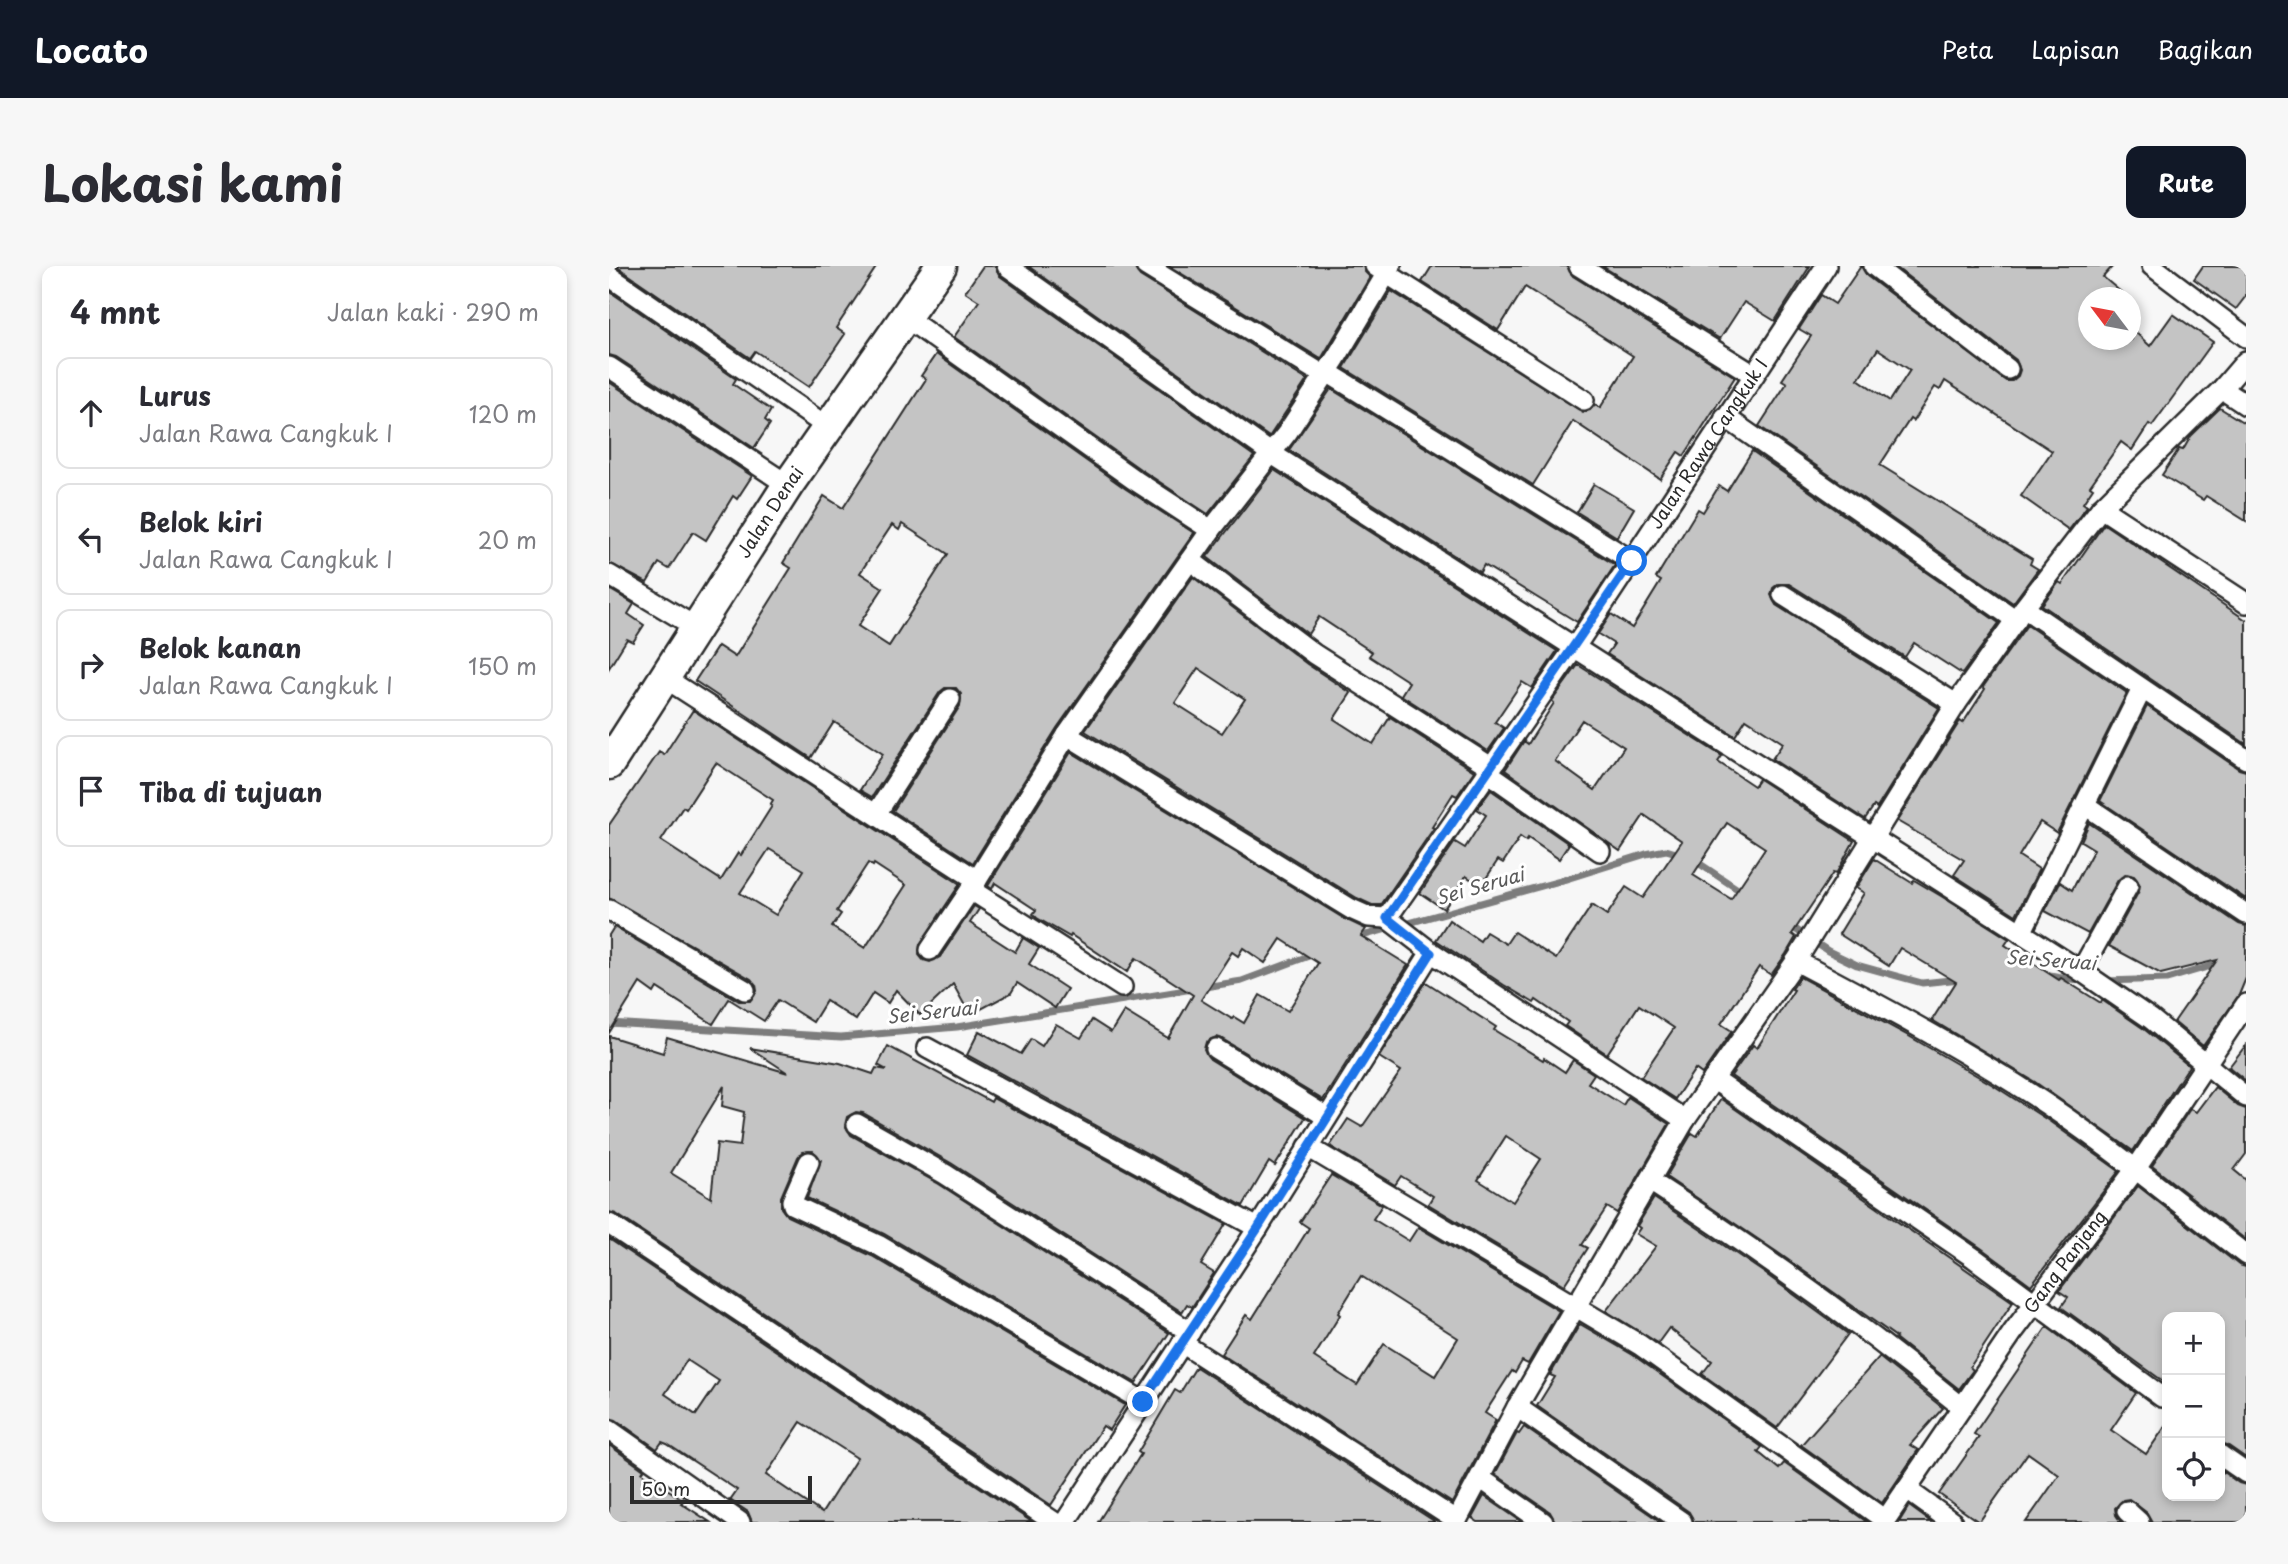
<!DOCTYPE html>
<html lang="id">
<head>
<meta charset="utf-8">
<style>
	:root { --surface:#fff; --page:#f7f7f7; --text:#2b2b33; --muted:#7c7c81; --line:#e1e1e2; --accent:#111827 }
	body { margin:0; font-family:"Playpen Sans",sans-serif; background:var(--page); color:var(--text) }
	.controls { position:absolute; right:21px; bottom:21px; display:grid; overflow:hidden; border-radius:14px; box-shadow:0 4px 10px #0003 }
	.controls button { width:63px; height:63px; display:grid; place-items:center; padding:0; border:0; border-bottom:2px solid var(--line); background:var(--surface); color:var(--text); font:35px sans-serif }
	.compass { position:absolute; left:1469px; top:21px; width:63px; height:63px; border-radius:50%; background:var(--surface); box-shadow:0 4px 10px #0003; rotate:302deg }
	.scale { position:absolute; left:21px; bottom:18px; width:182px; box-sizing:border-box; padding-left:7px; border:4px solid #2b2b2b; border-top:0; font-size:19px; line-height:24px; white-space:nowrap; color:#2b2b2b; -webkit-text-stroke:5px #fff; paint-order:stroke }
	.stop { position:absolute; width:21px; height:21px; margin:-16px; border:5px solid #1a73e8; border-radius:50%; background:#fff }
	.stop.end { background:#1a73e8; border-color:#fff; box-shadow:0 2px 7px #0008 }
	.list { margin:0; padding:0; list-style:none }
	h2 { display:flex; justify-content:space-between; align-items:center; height:91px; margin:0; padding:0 28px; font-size:30px }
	h2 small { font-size:23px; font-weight:400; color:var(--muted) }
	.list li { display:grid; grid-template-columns:46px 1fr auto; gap:21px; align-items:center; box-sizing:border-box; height:112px; margin:0 14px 14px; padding:0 14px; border:2px solid var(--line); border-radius:14px }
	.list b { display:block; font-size:26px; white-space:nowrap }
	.list p { margin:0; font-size:23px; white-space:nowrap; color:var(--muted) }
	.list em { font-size:23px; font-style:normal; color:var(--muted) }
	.icon { flex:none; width:38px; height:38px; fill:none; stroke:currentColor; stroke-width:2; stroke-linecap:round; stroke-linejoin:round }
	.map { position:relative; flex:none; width:1637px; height:1256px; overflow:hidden; border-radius:14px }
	header { display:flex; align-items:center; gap:42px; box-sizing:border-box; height:98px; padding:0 35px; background:var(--accent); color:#fff }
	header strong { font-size:33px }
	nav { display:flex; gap:38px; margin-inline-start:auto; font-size:24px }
	.intro { display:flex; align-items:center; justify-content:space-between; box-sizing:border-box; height:168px; padding:0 42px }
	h1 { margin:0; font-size:49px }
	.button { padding:18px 32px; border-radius:14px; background:var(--accent); color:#fff; font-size:24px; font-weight:700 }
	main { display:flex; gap:42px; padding:0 42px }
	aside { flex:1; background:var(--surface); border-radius:14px; box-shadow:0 4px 10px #0003 }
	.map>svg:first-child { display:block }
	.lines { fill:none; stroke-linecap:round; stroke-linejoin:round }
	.stream { stroke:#7b7b7b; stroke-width:7 }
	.building { fill:#c4c4c4; stroke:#2b2b2b; stroke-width:2; fill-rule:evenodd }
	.minor-casing { stroke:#2b2b2b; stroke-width:24 }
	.primary-casing { stroke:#2b2b2b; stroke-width:35 }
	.minor { stroke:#fff; stroke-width:19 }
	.primary { stroke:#fff; stroke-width:30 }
	.route { stroke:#1a73e8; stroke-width:9 }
	.labels { text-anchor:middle; stroke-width:6; stroke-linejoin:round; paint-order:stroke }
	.street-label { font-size:18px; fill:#2b2b2b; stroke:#fff }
	.water-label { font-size:19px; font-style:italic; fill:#5a5a5a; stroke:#fff }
</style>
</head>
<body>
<header>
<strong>Locato</strong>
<nav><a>Peta</a><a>Lapisan</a><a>Bagikan</a></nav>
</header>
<div class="intro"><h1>Lokasi kami</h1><a class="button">Rute</a></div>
<main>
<aside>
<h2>4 mnt<small>Jalan kaki · 290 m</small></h2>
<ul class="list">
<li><svg class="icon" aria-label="ahead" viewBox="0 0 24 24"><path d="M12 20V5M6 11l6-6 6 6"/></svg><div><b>Lurus</b><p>Jalan Rawa Cangkuk I</p></div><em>120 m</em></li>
<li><svg class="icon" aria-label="left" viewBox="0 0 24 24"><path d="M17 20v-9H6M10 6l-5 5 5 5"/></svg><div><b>Belok kiri</b><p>Jalan Rawa Cangkuk I</p></div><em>20 m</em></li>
<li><svg class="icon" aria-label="right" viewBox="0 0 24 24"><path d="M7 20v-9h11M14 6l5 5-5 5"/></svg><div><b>Belok kanan</b><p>Jalan Rawa Cangkuk I</p></div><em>150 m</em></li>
<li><svg class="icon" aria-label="arrive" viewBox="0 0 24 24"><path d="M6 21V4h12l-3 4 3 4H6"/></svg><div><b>Tiba di tujuan</b></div></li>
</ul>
</aside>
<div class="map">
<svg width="1637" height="1256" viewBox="0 0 1637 1256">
	<rect width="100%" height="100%" fill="#f7f7f7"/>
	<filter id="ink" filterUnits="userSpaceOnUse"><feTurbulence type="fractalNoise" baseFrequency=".0143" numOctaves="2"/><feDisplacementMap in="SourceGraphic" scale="14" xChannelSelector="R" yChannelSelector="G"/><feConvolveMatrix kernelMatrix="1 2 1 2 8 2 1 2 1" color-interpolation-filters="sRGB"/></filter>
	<g filter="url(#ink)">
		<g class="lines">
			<g class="stream">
				<polyline points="1085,594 1136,628"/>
				<polyline points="1180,659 1219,685 1248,699 1313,717 1351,713"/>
				<polyline points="746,672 951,615 1037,588 1057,584 1074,589"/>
				<polyline points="1435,708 1475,715"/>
				<polyline points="1497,715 1558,713 1612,697"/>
				<polyline points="0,757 232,771 348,761 633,715 705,688"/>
			</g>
		</g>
		<g class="building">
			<polygon points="7,0 268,0 227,62 236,68 200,121 146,85 141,92"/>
			<polygon points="374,0 386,0 391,10 645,190 599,248 531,203 345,71 370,35 356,26"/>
			<polygon points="419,0 525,0 531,10 698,114 660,171"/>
			<polygon points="560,0 754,0 756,6 761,11 712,93"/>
			<polygon points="823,0 958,0 964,10 1126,111 1075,190 1069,186 1051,213 964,155 924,219 735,102 782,25 974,146 981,144 986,138 991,142 1024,90 916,21 889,64 813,16"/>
			<polygon points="993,0 1201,0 1166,55 1135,36 1111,73"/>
			<path d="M1252,0L1258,10L1397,115H1403L1409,110L1411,104L1407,94L1285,0H1504L1494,11L1519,32H1480V74H1522V62L1541,80L1564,48L1604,76L1543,160L1540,158L1523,184L1512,176L1481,220L1484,222L1474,237L1478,240L1460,264L1412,230L1443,185L1336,115L1331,124L1326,121L1304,155L1301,153L1271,199L1423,293L1421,298L1429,303L1404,337L1150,160L1178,117L1173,114L1202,70L1190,63L1212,29L1226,38ZM1269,83L1301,104L1281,135L1249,113Z"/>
			<polygon points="1594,0 1637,0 1637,30 1627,43 1585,13"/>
			<polygon points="0,25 127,113 124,118 162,144 156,154 161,158 145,182 7,91 0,89"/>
			<path d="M327,88L517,223L585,267L448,462L364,597L284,545L351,440L352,428L347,422H336L331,426L263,531L251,524L274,488L225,456L202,492L86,415L109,380L126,391L182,302L174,297L215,230L234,242L317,113L312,110ZM293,258L339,288L280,380L249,360L274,322L251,307L283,259L290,264Z"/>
			<polygon points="0,116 143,210 128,233 124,230 97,274 84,266 60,303 50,297 38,317 0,297"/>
			<polygon points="722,123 1006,299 968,356 875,299 871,306 680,184"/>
			<polygon points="1611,142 1637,158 1637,255 1597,230 1594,234 1553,209 1570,183 1574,184 1582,170"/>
			<polygon points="1143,185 1390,357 1353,408 1305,377 1296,391 1180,318 1169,318 1164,322 1162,329 1167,339 1330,442 1268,542 1265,540 1256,553 1163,493 1174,477 1137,453 1126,470 998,388 1005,378 989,368 1002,348 1023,362 1052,315 1047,312 1089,243 1094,246 1110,220 1118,225"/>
			<polygon points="665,204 948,385 923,422 913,416 886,456 895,462 879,485 792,429 800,416 760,390 763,386 710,351 699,368 598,291"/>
			<polygon points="985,218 1025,242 1008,271 968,246"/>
			<polygon points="1495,258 1637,354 1637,478 1433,339 1450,316 1453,318"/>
			<path d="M584,311L698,398L742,427L725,453L764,478L781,451L865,505L848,530L844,528L823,561L825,562L772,639H763L748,632L476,465ZM589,402L636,433L613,467L566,437Z"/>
			<polygon points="0,323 25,338 19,348 35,359 24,376 18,373 0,402"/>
			<polygon points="1418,359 1518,427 1448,567 1431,556 1410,590 1430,603 1407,649 1345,609 1355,594 1288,555 1351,455 1354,457 1376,423 1374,421"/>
			<path d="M969,399L1113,490L1109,496L1145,520L1150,513L1245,575L1227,608L1224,607L1214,622L1183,668L1187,671L1177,688L1162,709L1150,701L1112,758L1123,765L1093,808L1086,803L1066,833L1032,811L1065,762L1030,739L998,788L956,760L959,756L927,734L925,737L895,719L827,674L840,654L871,675L877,666L897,678L905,666L947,693L983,639L998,649L1017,621L1034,632L1073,575L1035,549L1011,585L896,504L915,475L919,478L945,437L943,435ZM973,454L1015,481L986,524L946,495ZM1118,557L1156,582L1122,633L1084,609Z"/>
			<polygon points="1538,440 1630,503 1637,505 1637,633 1491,535"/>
			<path d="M84,444L351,618L311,678L310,689L314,694L321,696L331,691L365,640L370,643L361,657L406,686L414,672L430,682L420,698L458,723L446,742L408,717L402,727L361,749L344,718L311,749L287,724L279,737L264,727L247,754L217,735L204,756L169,734L155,755L120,733L104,758L48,722L45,727L31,717L0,767V669L5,661L130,735H141L148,725L147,719L142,713L0,632V559L50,486L55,489ZM107,497L164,534L161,539L163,540L132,589L129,587L112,614L52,575L74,541L77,543ZM160,583L195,604L167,649L131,627ZM259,597L264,600L265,598L297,619L256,682L223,661L232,648L228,645Z"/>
			<path d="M462,486L736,653L757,663L752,670L799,699L714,834L613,773L607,771L597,776L595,783L601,793L696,852L666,900L660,896L634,940L358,789L370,765L412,788L422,773L433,780L447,758L472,772L483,754L502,766L515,745L559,772L584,729L527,692L518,706L462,669L461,671L428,652L424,648L427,644L386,617L383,623L379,620ZM672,673L709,697L679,745L651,729L635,757L625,751L623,753L592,734L623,686L629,690L634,682L656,697Z"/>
			<polygon points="882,524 960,578 950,593 919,572 917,575 911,571 894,597 889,594 872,620 857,610 835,643 811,627 846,576 856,582 877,549 868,543"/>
			<polygon points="1480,557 1630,658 1637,660 1637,712 1630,729 1594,780 1565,756 1608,694 1552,708 1500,680 1530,625 1531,619 1525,610 1518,608 1509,614 1479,668 1436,645 1451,616 1463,624 1485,583 1472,575"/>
			<polygon points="1265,593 1303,617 1305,614 1332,630 1400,673 1396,679 1450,714 1452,712 1492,737 1493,734 1535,763 1580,800 1524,885 1426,816 1323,754 1347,716 1291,682 1280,700 1230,668 1255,627 1247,622"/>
			<polygon points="1191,711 1298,769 1384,819 1440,855 1510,905 1422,1019 1372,982 1122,810 1144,779 1148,782 1185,724 1183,723"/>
			<path d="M817,716L887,761L885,764L934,794L935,792L956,806L964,794L985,808L979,817L1014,839L1019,831L1060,858L1008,947L998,941L973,979L979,982L955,1019L819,938L824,930L792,910L786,919L721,880L739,853L753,861L792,805L770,791ZM897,870L932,893L904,936L869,914Z"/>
			<path d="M0,770L54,787L58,771L179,807L141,782L231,797L264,808L267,802L278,804L269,799L279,780L382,836L384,832L617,958L592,999L605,1007L583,1041L578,1038L573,1046L342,897L254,847L247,846L238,851L236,859L242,869L330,918L560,1067L527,1117L275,968L198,932L212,894L204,885L193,886L189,891L172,931V942L178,950L263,990L516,1139L500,1164L494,1160L442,1239L7,948L0,946ZM115,820L113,840L135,846L131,880L108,877L102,932L62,907Z"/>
			<polygon points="1637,779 1637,815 1620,801"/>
			<polygon points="1606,821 1629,840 1637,843 1637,888 1625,904 1637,914 1637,974 1543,900 1581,843 1587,846"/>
			<polygon points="1112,833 1404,1036 1361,1101 1364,1104 1350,1123 1286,1072 1287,1071 1168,986 1057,911 1083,867 1088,870"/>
			<path d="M722,909L773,939L764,953L800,975L809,961L950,1045L919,1098L913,1095L906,1107L903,1105L876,1147L887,1154L843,1237L612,1088L637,1049L643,1053L700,962L691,956ZM752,1010L849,1072L826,1110L775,1078L748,1119L705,1091L731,1049L729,1047Z"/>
			<polygon points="1529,920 1630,999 1637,1001 1637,1192 1618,1179 1611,1177 1611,1051 1558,1051 1558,1118 1452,1041 1459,1031 1450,1025"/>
			<polygon points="1045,932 1154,1006 1239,1068 1168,1162 1093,1108 1103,1095 1060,1062 1049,1077 997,1045 1047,980 1027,968 1031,962 1028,960"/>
			<path d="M0,973L423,1256H143L139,1246L121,1234L128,1224L58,1178L53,1176L48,1183L7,1154L0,1152ZM78,1094L110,1115L87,1149L56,1128ZM192,1156L248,1192L213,1247L157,1209Z"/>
			<polygon points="971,1058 1024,1089 1153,1181 1149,1186 1170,1203 1175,1197 1258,1256 1085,1256 1080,1246 928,1140 946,1111 941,1109"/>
			<polygon points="1438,1061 1527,1127 1502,1164 1537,1188 1558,1158 1558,1230 1611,1230 1611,1204 1630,1217 1637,1219 1637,1256 1543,1256 1538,1247 1520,1233 1514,1234 1506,1242 1507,1249 1512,1256 1417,1256 1450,1209 1419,1187 1370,1256 1330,1228 1370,1171 1365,1168"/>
			<polygon points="1270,1091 1334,1142 1301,1179 1309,1184 1273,1237 1192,1179"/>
			<polygon points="587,1101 825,1255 825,1256 489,1256 532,1188 529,1186 566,1124 571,1127"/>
			<polygon points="915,1161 1052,1256 946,1256 941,1246 886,1208 908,1167 910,1168"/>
			<polygon points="0,1179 35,1204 33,1207 75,1234 72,1237 101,1256 0,1256"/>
			<polygon points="875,1230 913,1256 869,1256 863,1252"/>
			<polygon points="1300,1240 1322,1256 1290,1256"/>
		</g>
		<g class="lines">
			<defs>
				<g id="minor">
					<polyline points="398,0 663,188 1472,705 1542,753 1637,831"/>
					<polyline points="537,0 716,110"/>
					<polyline points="766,0 975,134"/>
					<polyline points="970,0 1145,109"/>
					<polyline points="1265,0 1399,103"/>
					<polyline points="1543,0 1637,71"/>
					<polyline points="0,10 220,162"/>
					<polyline points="296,51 524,213 602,264"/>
					<polyline points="0,101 179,219"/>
					<polyline points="718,106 1023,295"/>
					<polyline points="1613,123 1637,139"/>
					<polyline points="1116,151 1407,354"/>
					<polyline points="1492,242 1637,337"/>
					<polyline points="581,294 705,388 882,501"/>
					<polyline points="0,309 88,362"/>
					<polyline points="1174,329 1347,438"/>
					<polyline points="1415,342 1637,493"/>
					<polyline points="56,412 368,614"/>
					<polyline points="458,469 742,643 760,651 778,652"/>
					<polyline points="878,506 991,585"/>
					<polyline points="1476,539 1637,648"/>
					<polyline points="267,548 341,433"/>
					<polyline points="362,624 513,721"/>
					<polyline points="0,644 136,724"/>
					<polyline points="1412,667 1533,423"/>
					<polyline points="321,684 368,614 458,469 602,264 678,167 727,92 782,0"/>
					<polyline points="822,686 1076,854"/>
					<path d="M1187,695C1265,736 1344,778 1419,826C1495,875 1565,934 1637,989"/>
					<polyline points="1472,705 1519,620"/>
					<polyline points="318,782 649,962"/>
					<polyline points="607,783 718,851"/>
					<polyline points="1104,813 1365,992 1553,1131"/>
					<polyline points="248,858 336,908 581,1066"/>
					<polyline points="699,881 1031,1079 1276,1254"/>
					<polyline points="200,896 183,935 184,939 269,979 535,1136"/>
					<path d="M1041,915C1149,985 1253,1059 1353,1141"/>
					<polyline points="0,958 445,1256"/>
					<polyline points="573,1077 848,1255"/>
					<polyline points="908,1141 1073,1256"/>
					<polyline points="0,1164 131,1256"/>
					<polyline points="1611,1189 1637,1207"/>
					<polyline points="871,1212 934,1256"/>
					<polyline points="1297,1223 1343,1256"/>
					<polyline points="1518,1245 1530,1256"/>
					<path id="s1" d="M456,1256L649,962L822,686L778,652L966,381L1217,0"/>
					<polyline points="847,1256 908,1141 1076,854 1187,695 1347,438 1415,342 1492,242 1613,123 1637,95"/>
					<path id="s2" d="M1275,1256L1404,1066L1526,904L1637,738"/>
				</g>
				<g id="primary">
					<path id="s3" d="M0,498L179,219L332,0"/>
				</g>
			</defs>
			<use href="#minor" class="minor-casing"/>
			<use href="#primary" class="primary-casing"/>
			<use href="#minor" class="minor"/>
			<use href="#primary" class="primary"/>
		</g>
	</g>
	<g class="lines" filter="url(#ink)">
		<polyline class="route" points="534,1136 649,962 822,687 778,652 1023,295"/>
	</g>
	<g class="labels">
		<g class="street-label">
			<text dy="6" stroke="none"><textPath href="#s1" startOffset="1306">Jalan Rawa Cangkuk I</textPath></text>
			<text dy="6" stroke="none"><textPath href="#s3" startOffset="299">Jalan Denai</textPath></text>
			<text dy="6" stroke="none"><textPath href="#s2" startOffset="317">Gang Panjang</textPath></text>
		</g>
		<g class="water-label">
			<text transform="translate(871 620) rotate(-16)" y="7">Sei Seruai</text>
			<text transform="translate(1442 694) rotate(4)" y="7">Sei Seruai</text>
			<text transform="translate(323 746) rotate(-6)" y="7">Sei Seruai</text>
		</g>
	</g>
</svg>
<div class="controls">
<button>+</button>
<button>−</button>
<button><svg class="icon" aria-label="locate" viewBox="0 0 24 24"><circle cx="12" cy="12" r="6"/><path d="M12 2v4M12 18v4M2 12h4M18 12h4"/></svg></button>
</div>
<svg class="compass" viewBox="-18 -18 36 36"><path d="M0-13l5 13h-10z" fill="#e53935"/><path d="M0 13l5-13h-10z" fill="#7c7c81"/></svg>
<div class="scale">50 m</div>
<div class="stop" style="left:1023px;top:295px"></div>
<div class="stop end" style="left:534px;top:1136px"></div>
</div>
</main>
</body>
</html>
